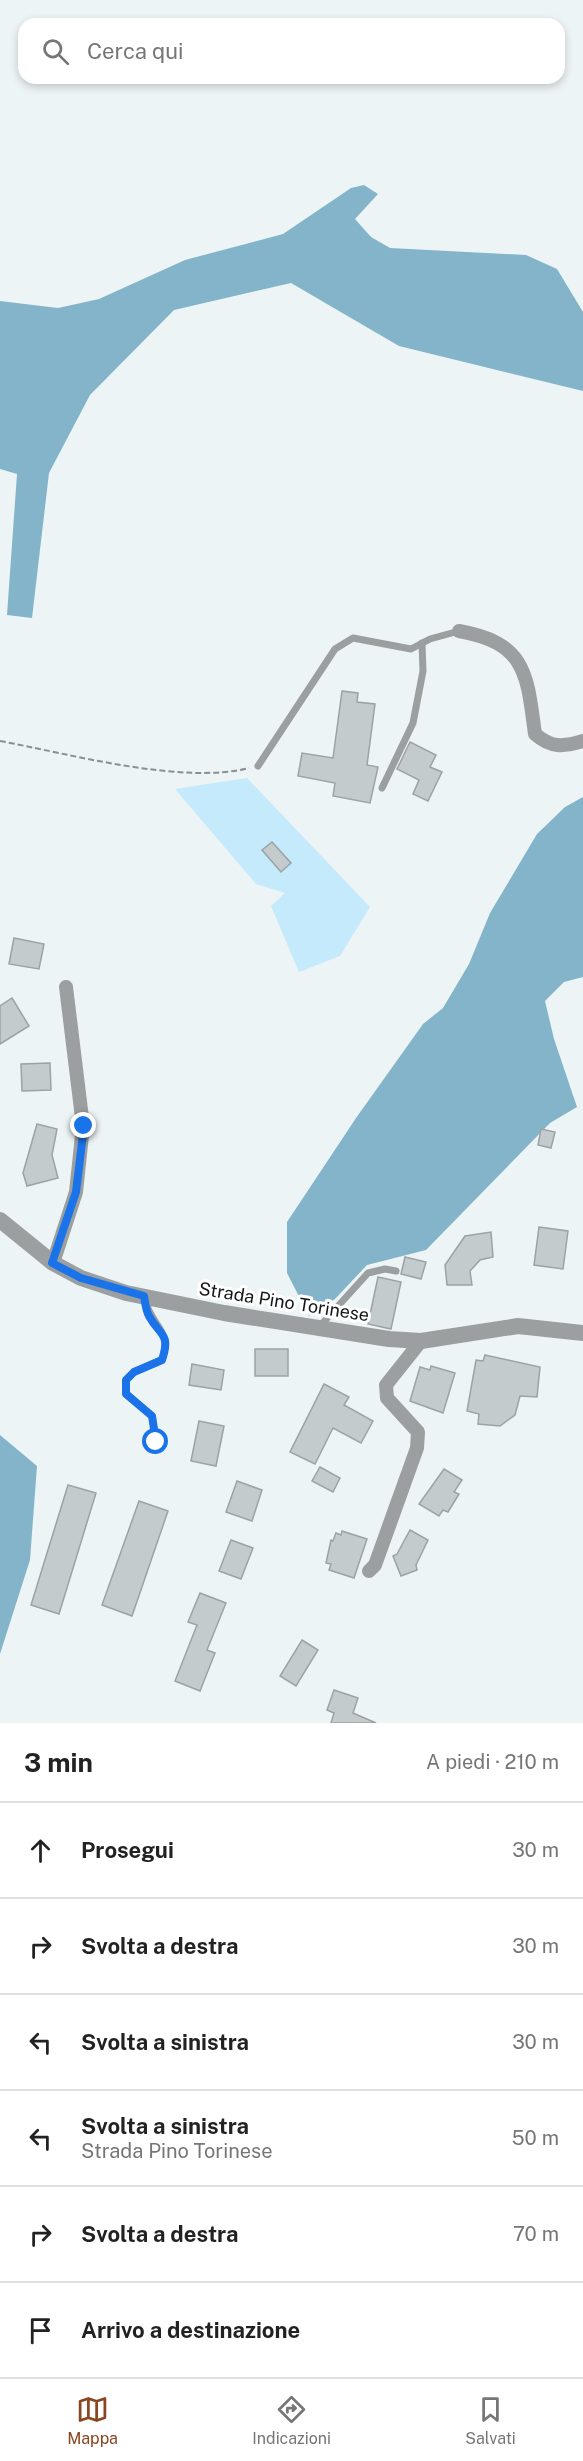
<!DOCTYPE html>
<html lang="it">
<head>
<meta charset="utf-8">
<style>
	:root { --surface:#fff; --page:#f6f6f6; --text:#222; --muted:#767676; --line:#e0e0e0; --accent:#8b451f }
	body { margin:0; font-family:"Public Sans",sans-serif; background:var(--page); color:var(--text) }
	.stop { position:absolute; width:18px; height:18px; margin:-14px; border:4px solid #1a73e8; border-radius:50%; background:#fff }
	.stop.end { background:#1a73e8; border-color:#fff; box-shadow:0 2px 6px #0008 }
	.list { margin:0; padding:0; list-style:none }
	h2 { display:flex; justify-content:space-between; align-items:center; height:78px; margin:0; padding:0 24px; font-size:26px }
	h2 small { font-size:20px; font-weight:400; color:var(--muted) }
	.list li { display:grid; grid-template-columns:39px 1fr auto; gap:18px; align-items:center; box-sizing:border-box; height:96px; padding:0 24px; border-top:2px solid var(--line) }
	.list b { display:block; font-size:22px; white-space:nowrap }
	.list p { margin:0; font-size:20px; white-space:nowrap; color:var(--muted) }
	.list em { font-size:20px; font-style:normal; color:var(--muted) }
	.icon { flex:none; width:33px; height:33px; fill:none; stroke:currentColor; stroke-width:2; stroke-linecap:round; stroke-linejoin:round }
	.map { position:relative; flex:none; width:583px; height:1723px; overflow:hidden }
	.search { position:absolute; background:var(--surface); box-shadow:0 3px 9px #0003; left:18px; right:18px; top:18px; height:66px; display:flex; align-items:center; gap:15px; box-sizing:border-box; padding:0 21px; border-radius:18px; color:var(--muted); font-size:22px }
	.sheet { height:654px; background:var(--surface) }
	nav { display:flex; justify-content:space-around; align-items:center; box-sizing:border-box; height:84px; border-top:2px solid var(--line); background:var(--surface); font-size:16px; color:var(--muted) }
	nav a { display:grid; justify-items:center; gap:3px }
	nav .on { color:var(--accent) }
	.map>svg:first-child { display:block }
	.green { fill:#c4eafb }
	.forest { fill:#84b4c9 }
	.building { fill:#c4cbcd; stroke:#9ca2a5; stroke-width:1.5 }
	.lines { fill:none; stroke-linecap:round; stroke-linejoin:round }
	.path { stroke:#8a8f91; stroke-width:2; stroke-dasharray:6 3; stroke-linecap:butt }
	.service { stroke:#9c9fa0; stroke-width:7 }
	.minor { stroke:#9c9fa0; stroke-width:14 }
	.tertiary { stroke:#9c9fa0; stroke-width:16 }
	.route { stroke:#1a73e8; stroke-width:8 }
	.labels { text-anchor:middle; stroke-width:6; stroke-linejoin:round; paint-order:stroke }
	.street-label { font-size:18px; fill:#141718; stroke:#fff }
</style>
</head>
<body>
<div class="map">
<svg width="583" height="1723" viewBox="0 0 583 1723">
	<rect width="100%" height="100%" fill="#edf4f6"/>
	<polygon class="green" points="247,778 370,907 340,956 299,972 271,906 285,893 256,884 175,789"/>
	<g class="forest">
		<polygon points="364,185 378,194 355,219 371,237 390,248 526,255 557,269 583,312 583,391 399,346 291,283 174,310 90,395 49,473 32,618 7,615 17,474 0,469 0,301 58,308 99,299 185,260 283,234 351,188"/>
		<polygon points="583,797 583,977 564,982 545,1001 554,1039 577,1107 550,1123 426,1250 367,1265 335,1299 309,1316 287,1273 287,1222 356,1118 423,1024 443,1008 469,964 490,913 537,834 565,807"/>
		<polygon points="0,1435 37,1466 30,1560 0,1654"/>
	</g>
	<g class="building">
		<polygon points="342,691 358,693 357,702 375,704 367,765 378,767 370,803 333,796 335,783 298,776 302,753 333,758"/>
		<polygon points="410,742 436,755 430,767 442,772 428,801 413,794 419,780 397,769"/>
		<polygon points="272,842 291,863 281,872 262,850"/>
		<polygon points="14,938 44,944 39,969 9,964"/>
		<polygon points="12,998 29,1026 0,1044 0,1006"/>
		<polygon points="50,1063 51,1090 22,1091 21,1064"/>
		<polygon points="37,1124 57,1129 52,1155 58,1178 27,1186 23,1173"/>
		<polygon points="541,1129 555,1132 551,1148 538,1145"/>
		<polygon points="539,1227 568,1231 563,1269 534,1265"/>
		<polygon points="491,1232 493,1257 480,1260 470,1271 472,1285 447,1285 445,1265 465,1236"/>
		<polygon points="405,1257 426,1262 421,1279 401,1274"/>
		<polygon points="378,1277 401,1282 391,1329 368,1324"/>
		<rect x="255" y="1349" width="33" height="27"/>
		<polygon points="485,1355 540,1367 537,1397 520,1396 515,1415 500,1426 478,1424 479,1414 467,1411 476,1360 483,1361"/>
		<polygon points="192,1364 224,1370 221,1390 189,1385"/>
		<polygon points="431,1366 455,1373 443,1413 410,1401 420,1367 430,1370"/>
		<polygon points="324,1384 349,1397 344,1405 373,1421 361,1443 333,1428 315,1464 290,1452"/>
		<polygon points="199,1421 224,1426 216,1466 191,1461"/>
		<polygon points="320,1467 340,1478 333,1492 312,1481"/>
		<polygon points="444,1469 462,1480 454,1492 459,1494 448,1512 443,1510 439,1516 419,1504"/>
		<polygon points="237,1481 262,1490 252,1521 226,1512"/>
		<polygon points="68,1485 96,1493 59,1614 31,1605"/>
		<polygon points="139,1501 168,1511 132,1616 102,1605"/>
		<polygon points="410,1530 428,1540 416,1565 417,1570 401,1576 393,1556 397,1554"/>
		<polygon points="342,1531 367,1539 354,1578 329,1570 331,1564 326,1563 331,1540 333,1541 336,1533 341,1535"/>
		<polygon points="231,1540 253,1548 241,1579 219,1571"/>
		<polygon points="200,1593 226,1603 207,1650 215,1653 200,1691 175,1681 197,1625 188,1622"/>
		<polygon points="302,1640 318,1650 296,1686 280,1676"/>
		<polygon points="334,1690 358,1698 353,1713 376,1723 331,1723 334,1713 327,1710"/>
	</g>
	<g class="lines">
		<path class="path" d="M0,741C70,754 182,785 249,768"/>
		<g class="service">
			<polyline points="258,766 335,649 353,638 411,649 430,639 459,631"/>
			<polyline points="382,788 413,723 423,671 422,643"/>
			<path d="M145,1299C151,1327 173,1329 162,1360L134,1372L126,1380V1393L152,1416L156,1442"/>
			<polyline points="320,1326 368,1273 385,1269 396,1271"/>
		</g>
		<g class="minor">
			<path d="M459,631C527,643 527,675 535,734C551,748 563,747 583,741"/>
			<polyline points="53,1263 76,1192 83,1126 66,987"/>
			<polyline points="369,1571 375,1565 417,1448 418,1432 387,1398 386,1385 421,1341"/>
		</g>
		<polyline class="tertiary" points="0,1220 53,1263 81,1278 126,1293 224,1313 389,1339 421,1341 518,1326 583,1333"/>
	</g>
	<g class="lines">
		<path class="route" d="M84,1126L76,1192L52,1263L81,1278L144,1296C145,1302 146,1311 149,1316C160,1336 171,1333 162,1360L134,1372L126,1380V1394L152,1416L156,1442"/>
	</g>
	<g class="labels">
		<g class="street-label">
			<text transform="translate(284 1302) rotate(9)" y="6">Strada Pino Torinese</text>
		</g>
	</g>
</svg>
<div class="stop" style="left:156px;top:1442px"></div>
<div class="stop end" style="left:84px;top:1126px"></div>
<div class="search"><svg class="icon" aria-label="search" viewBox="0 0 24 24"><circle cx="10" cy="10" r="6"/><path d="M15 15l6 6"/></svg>Cerca qui</div>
</div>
<section class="sheet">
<h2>3 min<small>A piedi · 210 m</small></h2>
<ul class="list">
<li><svg class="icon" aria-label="ahead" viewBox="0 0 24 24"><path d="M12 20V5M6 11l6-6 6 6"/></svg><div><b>Prosegui</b></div><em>30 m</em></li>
<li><svg class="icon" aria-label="right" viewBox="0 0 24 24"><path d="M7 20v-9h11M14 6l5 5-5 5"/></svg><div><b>Svolta a destra</b></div><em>30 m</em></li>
<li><svg class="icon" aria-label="left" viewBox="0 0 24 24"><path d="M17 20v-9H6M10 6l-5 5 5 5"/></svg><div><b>Svolta a sinistra</b></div><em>30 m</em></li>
<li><svg class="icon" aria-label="left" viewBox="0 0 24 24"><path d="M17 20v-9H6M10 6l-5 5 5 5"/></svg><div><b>Svolta a sinistra</b><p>Strada Pino Torinese</p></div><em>50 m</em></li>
<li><svg class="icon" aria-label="right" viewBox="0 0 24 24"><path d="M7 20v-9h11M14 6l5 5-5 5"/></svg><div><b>Svolta a destra</b></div><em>70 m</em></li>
<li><svg class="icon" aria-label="arrive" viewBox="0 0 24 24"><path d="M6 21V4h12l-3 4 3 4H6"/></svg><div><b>Arrivo a destinazione</b></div></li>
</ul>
</section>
<nav>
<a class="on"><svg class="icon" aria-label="map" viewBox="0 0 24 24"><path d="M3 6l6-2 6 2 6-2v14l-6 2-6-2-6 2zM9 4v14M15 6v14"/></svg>Mappa</a>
<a><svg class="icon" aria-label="directions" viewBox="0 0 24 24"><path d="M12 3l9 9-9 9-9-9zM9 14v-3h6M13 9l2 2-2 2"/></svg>Indicazioni</a>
<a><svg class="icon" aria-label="saved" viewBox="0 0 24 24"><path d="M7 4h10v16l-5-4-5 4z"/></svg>Salvati</a>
</nav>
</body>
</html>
